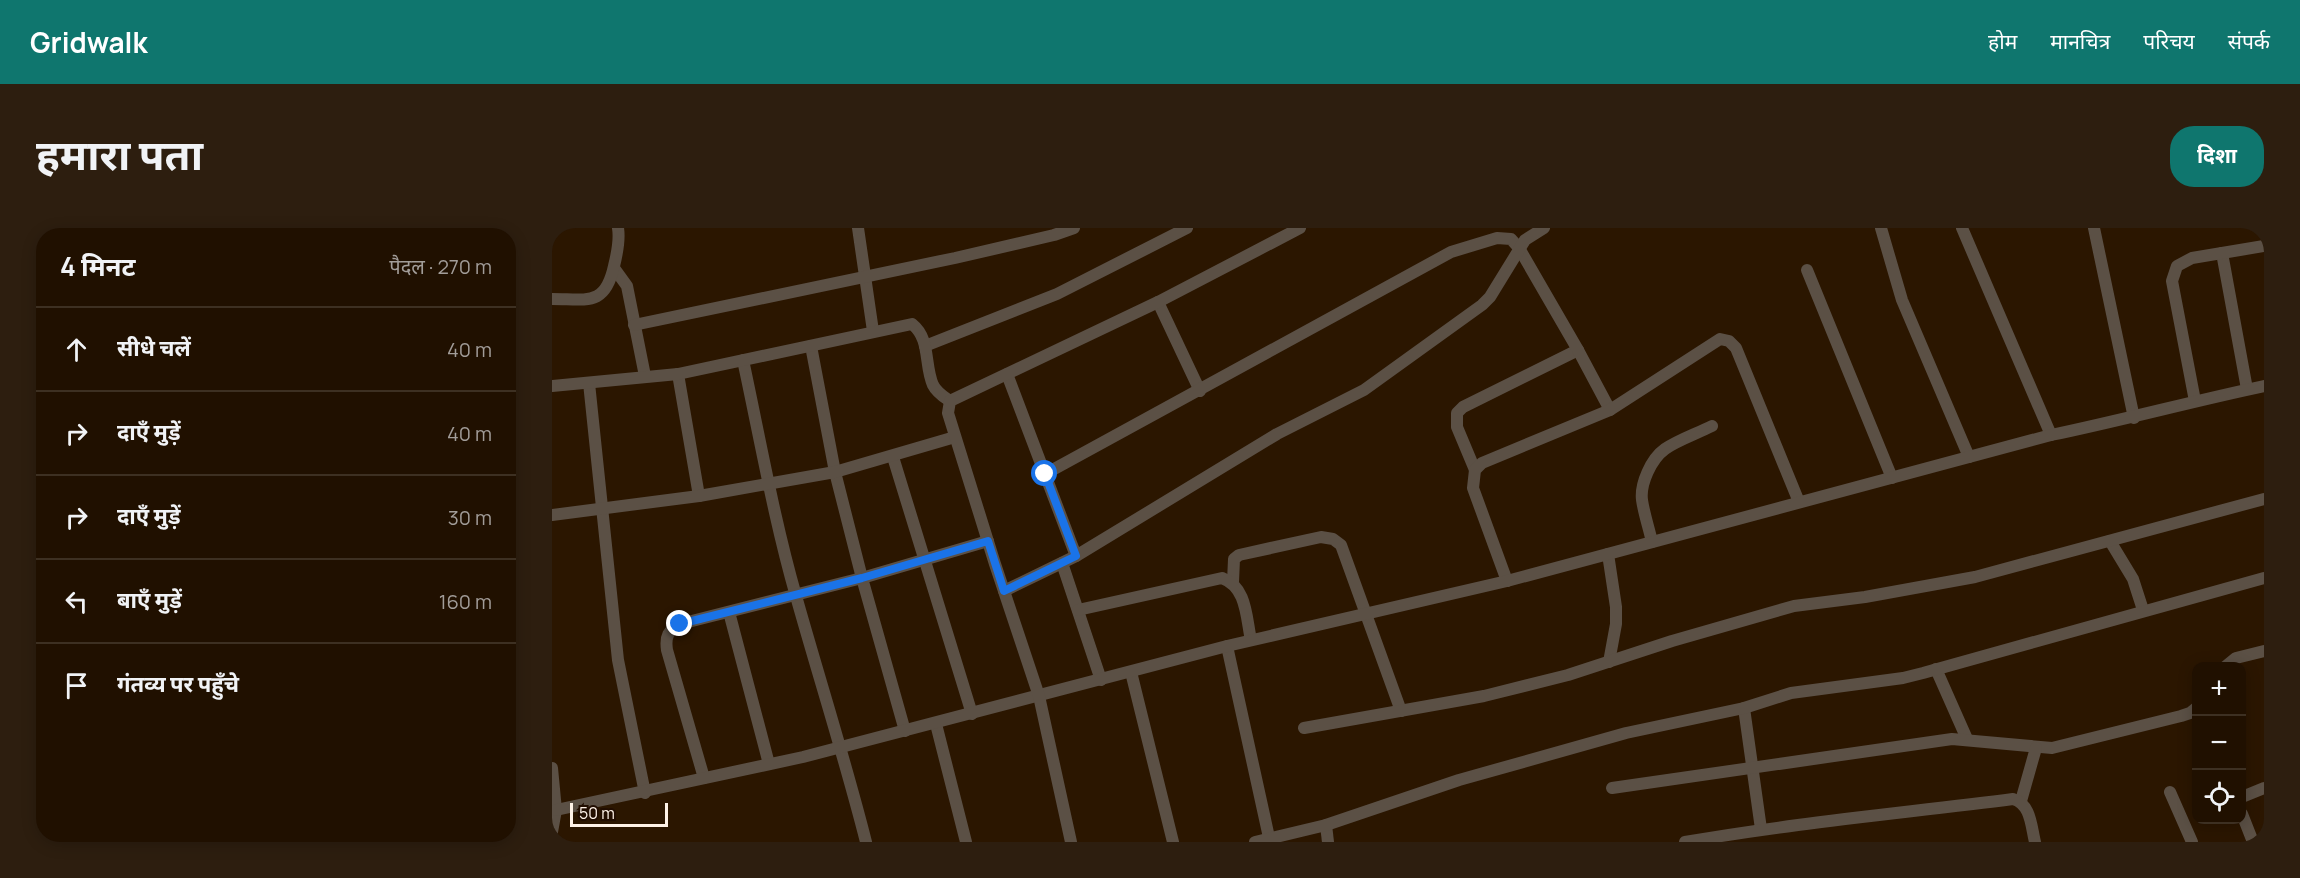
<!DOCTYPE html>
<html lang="hi">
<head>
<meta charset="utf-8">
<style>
	:root { --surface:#201000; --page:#2d1e0f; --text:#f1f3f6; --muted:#a29d99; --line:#3d3022; --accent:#0f766e }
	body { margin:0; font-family:Manrope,"Noto Sans Devanagari",sans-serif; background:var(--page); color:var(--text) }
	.controls { position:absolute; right:18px; bottom:18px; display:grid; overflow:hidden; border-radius:12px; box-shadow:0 3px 15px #0003 }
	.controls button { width:54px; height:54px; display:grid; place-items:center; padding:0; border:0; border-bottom:2px solid var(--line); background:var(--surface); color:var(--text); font:30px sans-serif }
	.scale { position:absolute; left:18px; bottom:15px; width:98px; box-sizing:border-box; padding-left:6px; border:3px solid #fef2e7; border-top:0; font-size:16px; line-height:21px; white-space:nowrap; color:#fef2e7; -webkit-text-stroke:4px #210d00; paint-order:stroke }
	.stop { position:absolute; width:18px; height:18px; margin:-14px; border:4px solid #1a73e8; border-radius:50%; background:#fff }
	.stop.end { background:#1a73e8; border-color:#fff; box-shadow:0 2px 6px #0008 }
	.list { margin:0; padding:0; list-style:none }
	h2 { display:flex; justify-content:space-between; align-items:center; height:78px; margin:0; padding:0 24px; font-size:26px }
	h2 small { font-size:20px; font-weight:400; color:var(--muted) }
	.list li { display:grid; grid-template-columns:39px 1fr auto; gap:18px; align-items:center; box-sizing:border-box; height:84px; padding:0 24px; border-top:2px solid var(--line) }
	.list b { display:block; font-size:22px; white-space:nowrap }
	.list em { font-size:20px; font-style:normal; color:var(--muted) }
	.icon { flex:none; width:33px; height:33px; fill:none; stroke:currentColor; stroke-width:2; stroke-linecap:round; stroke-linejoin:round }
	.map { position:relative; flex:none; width:1712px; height:614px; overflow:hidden; border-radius:24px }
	header { display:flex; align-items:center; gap:36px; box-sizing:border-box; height:84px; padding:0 30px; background:var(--accent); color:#fff }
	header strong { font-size:28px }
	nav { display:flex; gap:33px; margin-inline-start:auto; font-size:21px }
	.intro { display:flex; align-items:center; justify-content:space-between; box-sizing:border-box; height:144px; padding:0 36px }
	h1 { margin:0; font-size:42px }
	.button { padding:15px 27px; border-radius:24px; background:var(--accent); color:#fff; font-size:21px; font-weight:700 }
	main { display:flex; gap:36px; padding:0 36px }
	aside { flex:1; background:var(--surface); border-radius:24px; box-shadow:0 3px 15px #0003 }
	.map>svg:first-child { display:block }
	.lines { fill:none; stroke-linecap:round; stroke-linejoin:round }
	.minor { stroke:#5b5045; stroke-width:12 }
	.route { stroke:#1a73e8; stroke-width:8 }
</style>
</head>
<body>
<header>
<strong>Gridwalk</strong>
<nav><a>होम</a><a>मानचित्र</a><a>परिचय</a><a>संपर्क</a></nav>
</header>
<div class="intro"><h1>हमारा पता</h1><a class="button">दिशा</a></div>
<main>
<aside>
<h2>4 मिनट<small>पैदल · 270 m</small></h2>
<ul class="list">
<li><svg class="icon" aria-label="ahead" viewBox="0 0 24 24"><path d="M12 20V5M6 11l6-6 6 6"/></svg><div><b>सीधे चलें</b></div><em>40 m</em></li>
<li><svg class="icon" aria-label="right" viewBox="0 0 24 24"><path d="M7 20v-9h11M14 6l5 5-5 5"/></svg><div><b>दाएँ मुड़ें</b></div><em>40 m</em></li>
<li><svg class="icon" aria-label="right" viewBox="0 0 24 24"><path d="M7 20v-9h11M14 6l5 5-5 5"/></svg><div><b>दाएँ मुड़ें</b></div><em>30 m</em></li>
<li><svg class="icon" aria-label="left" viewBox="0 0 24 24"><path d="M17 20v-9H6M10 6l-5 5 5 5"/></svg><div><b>बाएँ मुड़ें</b></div><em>160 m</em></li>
<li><svg class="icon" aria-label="arrive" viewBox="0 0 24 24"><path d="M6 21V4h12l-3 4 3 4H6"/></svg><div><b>गंतव्य पर पहुँचे</b></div></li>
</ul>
</aside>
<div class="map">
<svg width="1712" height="614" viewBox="0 0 1712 614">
	<rect width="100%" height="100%" fill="#2b1600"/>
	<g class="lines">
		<g class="minor">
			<polyline points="306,0 321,103"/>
			<polyline points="1329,0 1350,72 1417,229"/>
			<polyline points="1410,0 1499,207"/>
			<polyline points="1542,0 1582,190"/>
			<polyline points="1670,25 1695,161"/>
			<polyline points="62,40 75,58 93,148"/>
			<polyline points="1255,42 1340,250"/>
			<path d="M0,71C35,71 53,79 62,38C65,26 68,12 66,0"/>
			<polyline points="606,74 648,163"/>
			<polyline points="82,97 403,30 502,7 522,0"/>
			<polyline points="259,118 283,244 310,350 353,503"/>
			<polyline points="373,118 505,66 635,0"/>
			<path d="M191,132C208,211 222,291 244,368C267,450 293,531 314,614"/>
			<polyline points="126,146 147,268"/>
			<polyline points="455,146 524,328"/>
			<polyline points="37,155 66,432 93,565"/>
			<path d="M0,158L126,146L360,96C379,111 372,137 381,157C385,165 392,169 398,173"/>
			<polyline points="1643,173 1620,53 1625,38 1640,30 1712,18"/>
			<polyline points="341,229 420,486"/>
			<polyline points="923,242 905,199 905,185 911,179 1026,122"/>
			<polyline points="493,246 899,24 945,10 959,11 967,20 1026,122 1058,182"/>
			<polyline points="0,287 147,268 283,244 403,209"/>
			<polyline points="1558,313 1581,351 1591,382"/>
			<path d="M1100,314C1097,300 1092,286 1090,272C1088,256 1099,231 1113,221C1126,212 1144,206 1160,198"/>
			<polyline points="1056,326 1064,379 1064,396 1057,434"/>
			<polyline points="510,335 549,452"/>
			<polyline points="955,353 921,260 923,242 930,235 1058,182 1168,111 1177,113 1184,120 1247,274"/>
			<polyline points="681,354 682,331 687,327 769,309 781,311 789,317 849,483"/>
			<polyline points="452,363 524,328 725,206 812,162 930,77 938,69 973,12 992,0"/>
			<path d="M526,382L670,350C695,359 694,389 699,412"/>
			<polyline points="177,384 217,536"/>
			<polyline points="675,418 718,614"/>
			<polyline points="1673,439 1684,430 1712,423"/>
			<polyline points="1384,441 1415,511"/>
			<polyline points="579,444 621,614"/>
			<polyline points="1192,480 1209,601"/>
			<polyline points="384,496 414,614"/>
			<polyline points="752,500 932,468 1016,447 1120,413 1242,378 1313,369 1423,349 1712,271"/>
			<polyline points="0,540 4,582 0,604"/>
			<path d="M152,550L115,422C113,408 116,403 128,396L310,350L436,313"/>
			<polyline points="1060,560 1400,511 1500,520 1629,488 1638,485 1644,480"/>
			<polyline points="1618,564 1640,614"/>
			<polyline points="1690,569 1712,560"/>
			<polyline points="1469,573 1484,520"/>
			<path d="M4,582L251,529L675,418L955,353L1499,207C1571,192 1641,173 1712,158"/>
			<polyline points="1690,586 1701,614"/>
			<polyline points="774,597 776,614"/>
			<polyline points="519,614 487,468 443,336 396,185 398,173 606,74 748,0"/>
			<polyline points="703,614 774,597 907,552 1074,505 1192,480 1239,465 1351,450 1371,445 1712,350"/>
			<path d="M1133,614C1242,595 1352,585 1461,571C1479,576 1479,598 1483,614"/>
		</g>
	</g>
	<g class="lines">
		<polyline class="route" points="128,396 310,350 436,313 452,363 524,328 493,246"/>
	</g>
</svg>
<div class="controls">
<button>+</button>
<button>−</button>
<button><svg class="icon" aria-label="locate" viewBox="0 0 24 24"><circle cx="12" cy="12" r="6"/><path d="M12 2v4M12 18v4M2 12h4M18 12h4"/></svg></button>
</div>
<div class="scale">50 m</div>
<div class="stop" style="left:493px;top:246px"></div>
<div class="stop end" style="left:128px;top:396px"></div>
</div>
</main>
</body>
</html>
